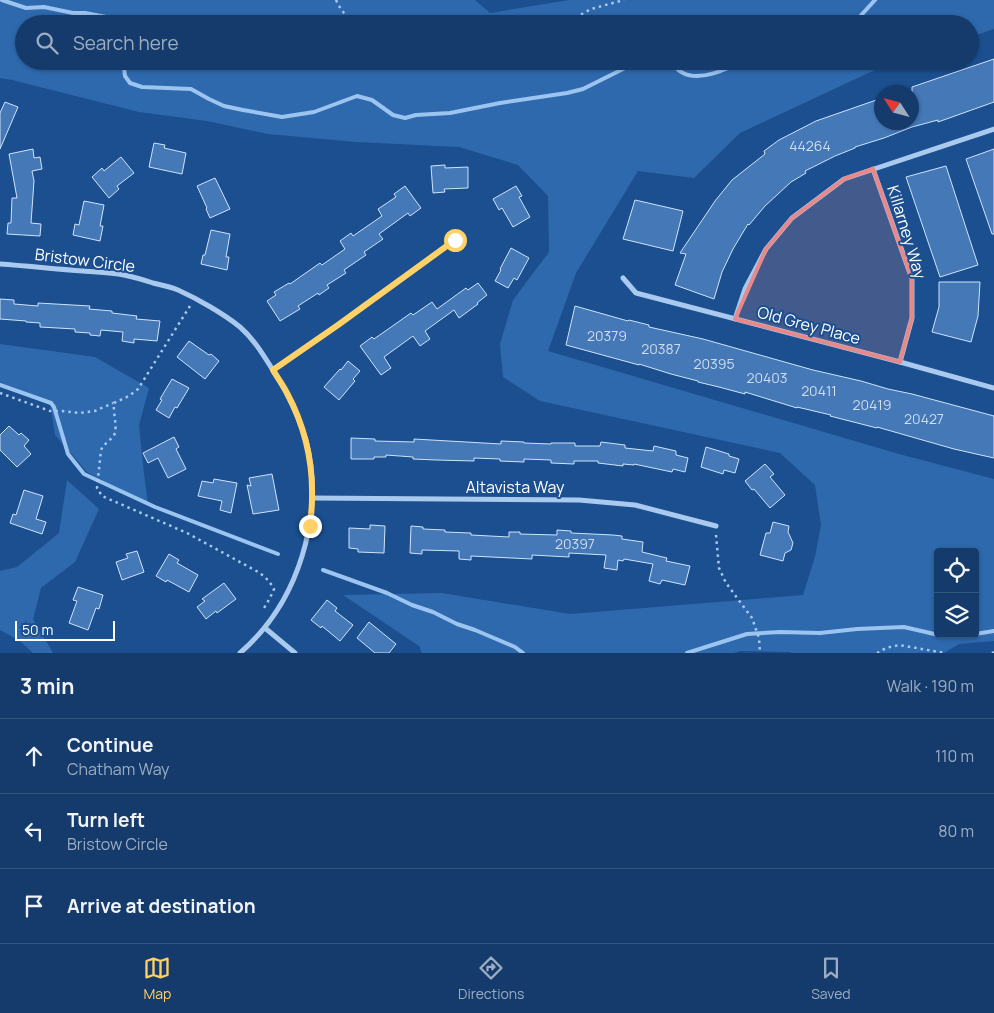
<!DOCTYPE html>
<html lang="en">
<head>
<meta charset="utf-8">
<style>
	:root { --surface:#143b6b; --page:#214673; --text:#f1f3f6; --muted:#9dadc1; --line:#33557e; --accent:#ffd166 }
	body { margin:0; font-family:Manrope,sans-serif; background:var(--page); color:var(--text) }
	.controls { position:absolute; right:15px; bottom:15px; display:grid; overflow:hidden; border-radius:5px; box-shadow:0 1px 4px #0004 }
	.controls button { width:45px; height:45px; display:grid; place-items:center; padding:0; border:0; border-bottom:1px solid var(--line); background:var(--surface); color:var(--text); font:25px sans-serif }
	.compass { position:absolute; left:874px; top:85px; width:45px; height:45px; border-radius:50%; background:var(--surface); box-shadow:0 1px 4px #0004; rotate:306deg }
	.scale { position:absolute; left:15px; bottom:12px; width:100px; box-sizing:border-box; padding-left:5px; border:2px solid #fff; border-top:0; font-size:14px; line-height:18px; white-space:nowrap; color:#fff; -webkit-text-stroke:4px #1b4f8f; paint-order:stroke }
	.stop { position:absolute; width:15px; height:15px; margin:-11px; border:4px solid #ffd166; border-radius:50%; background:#fff }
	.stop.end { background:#ffd166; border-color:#fff; box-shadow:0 1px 5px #0008 }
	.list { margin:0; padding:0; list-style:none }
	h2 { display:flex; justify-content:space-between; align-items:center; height:65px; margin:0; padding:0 20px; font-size:21px }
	h2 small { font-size:16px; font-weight:400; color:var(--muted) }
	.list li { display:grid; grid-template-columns:32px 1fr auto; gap:15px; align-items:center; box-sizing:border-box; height:75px; padding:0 20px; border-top:1px solid var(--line) }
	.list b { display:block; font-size:19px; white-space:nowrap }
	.list p { margin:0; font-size:16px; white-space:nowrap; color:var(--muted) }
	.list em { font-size:16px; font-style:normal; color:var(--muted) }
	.icon { flex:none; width:28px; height:28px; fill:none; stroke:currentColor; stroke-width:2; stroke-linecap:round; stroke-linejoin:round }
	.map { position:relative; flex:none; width:994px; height:653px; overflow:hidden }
	.search { position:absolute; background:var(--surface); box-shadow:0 1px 4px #0004; left:15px; right:15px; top:15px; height:55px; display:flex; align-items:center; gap:12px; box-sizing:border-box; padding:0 18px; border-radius:28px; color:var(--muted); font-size:19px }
	.sheet { height:290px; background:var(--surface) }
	nav { display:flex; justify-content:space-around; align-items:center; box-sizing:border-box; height:70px; border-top:1px solid var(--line); background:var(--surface); font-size:14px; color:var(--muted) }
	nav a { display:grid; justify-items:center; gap:2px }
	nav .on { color:var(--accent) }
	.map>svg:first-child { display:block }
	.green { fill:#2e69ad; fill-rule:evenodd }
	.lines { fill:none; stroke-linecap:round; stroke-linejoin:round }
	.stream { stroke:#9cc4f0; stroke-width:4 }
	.building { fill:#4478b7; stroke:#cfe3fa }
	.path { stroke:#a9c9ee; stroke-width:2.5; stroke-dasharray:2.5 4; stroke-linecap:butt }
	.street { stroke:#a9c9ee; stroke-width:5 }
	.route { stroke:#ffd166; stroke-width:6 }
	.marked { fill:#e88989; fill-opacity:0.2; stroke:#e88989; stroke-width:4; stroke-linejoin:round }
	.labels { text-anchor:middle; stroke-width:4; stroke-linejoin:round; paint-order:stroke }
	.number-label { font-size:14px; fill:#d0dded }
	.street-label { font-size:16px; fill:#fff; stroke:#1b4f8f }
</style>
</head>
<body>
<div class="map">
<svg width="994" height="653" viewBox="0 0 994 653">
	<rect width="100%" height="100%" fill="#1b4f8f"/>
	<g class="green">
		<path d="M0,0H475L490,13L569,0H994V29L970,37V24H24V61H894L740,133L694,178L638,171L576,273L548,351L899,454L994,479V641L959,644L944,653H792L789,652L740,651L734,653H422L419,646L343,595L442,593L570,614L803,595L815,557L821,525L815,485L780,453L540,401L503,377L500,344L513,300L549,252L548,196L518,165L459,147L356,142L268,134L207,121L139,112L12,80L0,78ZM938,552H975V634H938Z"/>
		<polygon points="0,344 95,357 149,388 139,425 144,474 148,504 87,472 55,435 50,401 0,383"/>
		<polygon points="67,480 99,509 75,562 41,588 33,619 53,653 33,653 20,641 0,630 0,571 17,567 59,533"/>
	</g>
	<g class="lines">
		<g class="stream">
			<polyline points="2,0 26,8 44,7 73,13 85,13 117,19 128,24"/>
			<polyline points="852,24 855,22 875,0"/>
			<polyline points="126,61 124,68 125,76 130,83 142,87 191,89 209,99 224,106 243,110 282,117 314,112 357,96 372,100 393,115 405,118 416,115 450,113 500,103 567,93 583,89 633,64 642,61"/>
			<path d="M667,61C673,64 677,70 683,73C700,82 727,69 743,61"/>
			<polyline points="0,385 51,403 54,407 68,454 84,474 155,507 278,554"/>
			<polyline points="323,570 387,593 412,605 433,612 457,624 475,630 515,647 523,653"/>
			<polyline points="975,634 994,631"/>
			<polyline points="687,653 747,634 780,632 820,633 857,629 904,627 943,636 968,634"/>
		</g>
	</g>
	<g class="building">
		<polygon points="994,59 994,102 938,122 938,120 912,127 884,138 855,147 855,148 835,156 805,171 806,173 791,182 765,206 749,225 748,224 733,249 722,272 714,299 675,285 686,254 680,253 715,201 732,180 765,154 764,151 779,140 816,121 882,98 882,122 912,122 912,87"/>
		<polygon points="5,102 18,107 0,149 0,113"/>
		<polygon points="154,143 165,145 164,148 186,153 182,174 149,167"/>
		<polygon points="33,149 34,158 40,157 42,169 32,171 34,181 31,223 41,224 40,236 7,234 8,223 11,223 12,198 17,198 9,154"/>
		<polygon points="994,149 994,234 992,234 966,159"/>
		<polygon points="121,157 134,173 117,186 119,189 109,198 92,177 102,168 104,171"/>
		<polygon points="445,165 445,168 468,167 468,188 444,189 445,192 433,193 431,166"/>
		<polygon points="946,166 978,265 940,277 906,177"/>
		<polygon points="215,178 230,209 210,218 206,209 207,208 197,186"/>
		<polygon points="405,186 421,208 410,216 408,213 379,234 383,239 364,252 366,255 344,270 346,273 327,285 329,288 319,295 318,293 298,306 300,309 280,321 267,301 276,295 274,292 289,283 290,284 320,263 322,265 345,249 340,241 351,233 353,236 382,216 378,209 396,197 394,194"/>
		<polygon points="516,186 522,196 519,197 530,217 513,227 502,208 499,210 493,199"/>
		<polygon points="635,200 683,211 673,251 623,239"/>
		<polygon points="84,201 104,205 100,226 103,226 100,241 73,235 75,224 79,225"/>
		<polygon points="211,230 230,234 226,257 229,257 227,270 201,264 203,255 205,255"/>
		<polygon points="511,248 529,258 517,280 514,278 508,288 495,281 501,270 500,269"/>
		<polygon points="939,282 980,282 978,316 971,342 932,332 939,307"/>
		<polygon points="478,283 487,295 477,303 478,304 459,318 454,310 425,331 430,339 420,346 413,336 384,357 391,368 381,375 360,346 372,337 374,339 411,313 413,315 432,302 437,309 466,288 468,290"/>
		<polygon points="0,299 14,300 14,304 38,306 38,303 90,306 89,309 112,311 112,313 137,316 136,319 160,321 157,341 134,339 134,343 122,341 123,332 101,330 100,336 90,335 90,333 75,332 75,329 40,327 40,323 26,322 26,321 0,319"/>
		<polygon points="575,306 628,321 629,320 649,325 649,327 703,339 813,370 861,381 888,389 912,394 994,416 994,458 954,449 877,427 877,428 830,416 831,415 797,407 797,408 745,392 745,394 719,387 698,382 698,381 671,374 639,364 639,365 566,345"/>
		<polygon points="189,341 209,355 211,354 219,361 205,379 177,357"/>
		<polygon points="348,361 360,371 353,379 355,381 339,400 324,387 340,369 341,370"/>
		<polygon points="172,379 189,388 177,408 175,407 169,418 156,410 162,400 160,399"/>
		<polygon points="9,426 19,435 21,433 29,440 24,446 31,454 17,467 0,450 0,435"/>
		<polygon points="174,437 179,447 176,449 186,469 168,478 158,458 148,463 143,453"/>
		<polygon points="351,438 375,439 375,441 414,442 414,439 501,444 501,441 524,442 524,443 551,444 551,443 575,443 575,446 600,446 601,442 625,445 625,448 653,451 654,446 676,451 676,455 688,458 685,472 673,469 672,472 634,464 634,465 623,464 623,466 598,463 598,461 574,461 574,464 551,463 551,460 524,459 524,462 500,461 500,459 474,458 474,461 436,460 413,459 413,457 386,455 386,457 374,457 374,459 351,459"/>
		<polygon points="706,447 729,454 729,456 739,459 735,473 724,470 723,474 701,467"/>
		<polygon points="765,464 774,474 770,477 785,495 770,508 754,489 752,490 745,481"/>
		<polygon points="272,474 279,510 253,514 247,485 251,486 249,478"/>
		<polygon points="214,479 237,483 231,513 220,510 222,501 198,496 202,481 213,483"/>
		<polygon points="24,490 43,496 36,519 46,522 42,534 10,523 13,514 16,515"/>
		<polygon points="773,522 789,526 788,532 793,543 791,550 785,553 783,561 760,555 766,533 770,533"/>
		<polygon points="370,525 385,526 384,553 358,552 358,549 349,548 349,528 370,529"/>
		<polygon points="411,526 423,527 423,529 445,530 445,532 471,533 471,535 509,537 509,532 520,532 520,534 557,535 557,530 571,531 571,533 613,535 622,536 622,539 643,542 642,552 667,558 666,561 690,566 685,585 662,580 660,584 649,581 653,564 624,559 623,561 618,560 617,570 604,568 606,555 569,553 569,557 532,555 532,559 471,556 471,560 459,559 459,551 422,550 422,554 410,553"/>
		<polygon points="137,551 144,572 122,580 116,562 128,558 126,554"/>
		<polygon points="169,554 179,560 177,563 198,575 189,592 167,580 166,582 156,576"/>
		<polygon points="224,583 236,599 217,613 216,611 206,619 197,607 205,601 202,599"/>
		<polygon points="78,587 103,595 99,609 96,608 88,630 69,623 77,601 73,600"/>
		<polygon points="327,600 337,608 335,611 353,625 340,641 322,626 321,628 311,620"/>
		<polygon points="369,622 396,644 389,653 375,653 357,638"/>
	</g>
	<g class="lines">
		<g class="path">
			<path d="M336,0C341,11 347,17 357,24"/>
			<polyline points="572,24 582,14 591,9 624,0"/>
			<path d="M190,306L138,389L129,396L114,403C113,412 117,426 115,433C112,440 104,443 101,450L97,488L102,496L187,533L260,573L269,581L274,589L270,598L264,608L267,610"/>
			<polyline points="0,393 50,411 62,411 79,413 95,411 113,403"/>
			<polyline points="716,535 719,568 726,583 752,618 759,638 760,653"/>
			<polyline points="877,653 886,648 899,645 945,653"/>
			<polyline points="992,653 994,652"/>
		</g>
		<g class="street">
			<polyline points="873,169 912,279 912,318 900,362"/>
			<path d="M0,264C28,266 55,269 83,271C96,272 111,272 124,275C134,277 144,280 153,283C162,285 171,287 178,290C198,299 224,314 240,327C256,341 265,358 276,375C289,396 299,417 306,440C325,515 299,602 240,653"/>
			<polyline points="623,278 636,293 900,362 994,388"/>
			<polyline points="735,319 745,289 766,249 792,218 844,179 994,129"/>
			<polyline points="273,370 338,325 455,240"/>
			<polyline points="312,498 579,500 635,505 716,526"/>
			<polyline points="265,628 295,653"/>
		</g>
	</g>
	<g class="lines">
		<path class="route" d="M310,526C311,517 312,508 312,498C313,462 304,425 287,393C283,385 277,377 273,370L338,325L455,240"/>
	</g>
	<path class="marked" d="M873,169L912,279V318L900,362L735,319L766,249L792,218L844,179Z"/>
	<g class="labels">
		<g class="number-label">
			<text x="810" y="151">44264</text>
			<text x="607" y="341">20379</text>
			<text x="661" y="354">20387</text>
			<text x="714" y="369">20395</text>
			<text x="767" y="383">20403</text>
			<text x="819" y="396">20411</text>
			<text x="872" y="410">20419</text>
			<text x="924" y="424">20427</text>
			<text x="575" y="549">20397</text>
		</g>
		<g class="street-label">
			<text transform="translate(907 232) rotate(73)" y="6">Killarney Way</text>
			<text transform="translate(85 260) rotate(7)" y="6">Bristow Circle</text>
			<text transform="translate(809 325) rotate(15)" y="6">Old Grey Place</text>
			<text x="515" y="493">Altavista Way</text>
		</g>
	</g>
</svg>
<div class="controls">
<button><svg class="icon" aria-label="locate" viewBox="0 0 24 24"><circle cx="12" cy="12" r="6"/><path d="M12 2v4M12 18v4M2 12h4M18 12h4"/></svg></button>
<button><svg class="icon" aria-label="layers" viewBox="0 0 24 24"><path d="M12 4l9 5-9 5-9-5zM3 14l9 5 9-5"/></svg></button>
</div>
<svg class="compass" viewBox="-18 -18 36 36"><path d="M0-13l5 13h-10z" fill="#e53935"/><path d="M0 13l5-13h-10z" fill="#9dadc1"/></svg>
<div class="scale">50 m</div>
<div class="stop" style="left:455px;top:240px"></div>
<div class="stop end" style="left:310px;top:526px"></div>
<div class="search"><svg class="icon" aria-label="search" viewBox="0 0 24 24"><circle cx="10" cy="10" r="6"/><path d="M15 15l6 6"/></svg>Search here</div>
</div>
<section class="sheet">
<h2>3 min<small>Walk · 190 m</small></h2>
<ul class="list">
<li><svg class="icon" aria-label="ahead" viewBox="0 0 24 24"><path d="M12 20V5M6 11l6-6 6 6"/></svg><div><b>Continue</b><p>Chatham Way</p></div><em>110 m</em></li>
<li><svg class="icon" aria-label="left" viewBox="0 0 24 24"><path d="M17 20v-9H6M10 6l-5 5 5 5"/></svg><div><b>Turn left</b><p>Bristow Circle</p></div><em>80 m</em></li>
<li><svg class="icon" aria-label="arrive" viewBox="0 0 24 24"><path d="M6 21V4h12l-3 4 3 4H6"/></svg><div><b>Arrive at destination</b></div></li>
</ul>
</section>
<nav>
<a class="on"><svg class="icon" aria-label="map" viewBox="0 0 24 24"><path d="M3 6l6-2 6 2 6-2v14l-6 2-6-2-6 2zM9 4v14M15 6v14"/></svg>Map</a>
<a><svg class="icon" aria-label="directions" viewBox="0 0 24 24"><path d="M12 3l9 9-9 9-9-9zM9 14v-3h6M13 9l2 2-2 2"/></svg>Directions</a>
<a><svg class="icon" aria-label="saved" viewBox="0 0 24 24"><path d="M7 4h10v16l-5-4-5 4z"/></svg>Saved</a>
</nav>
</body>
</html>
